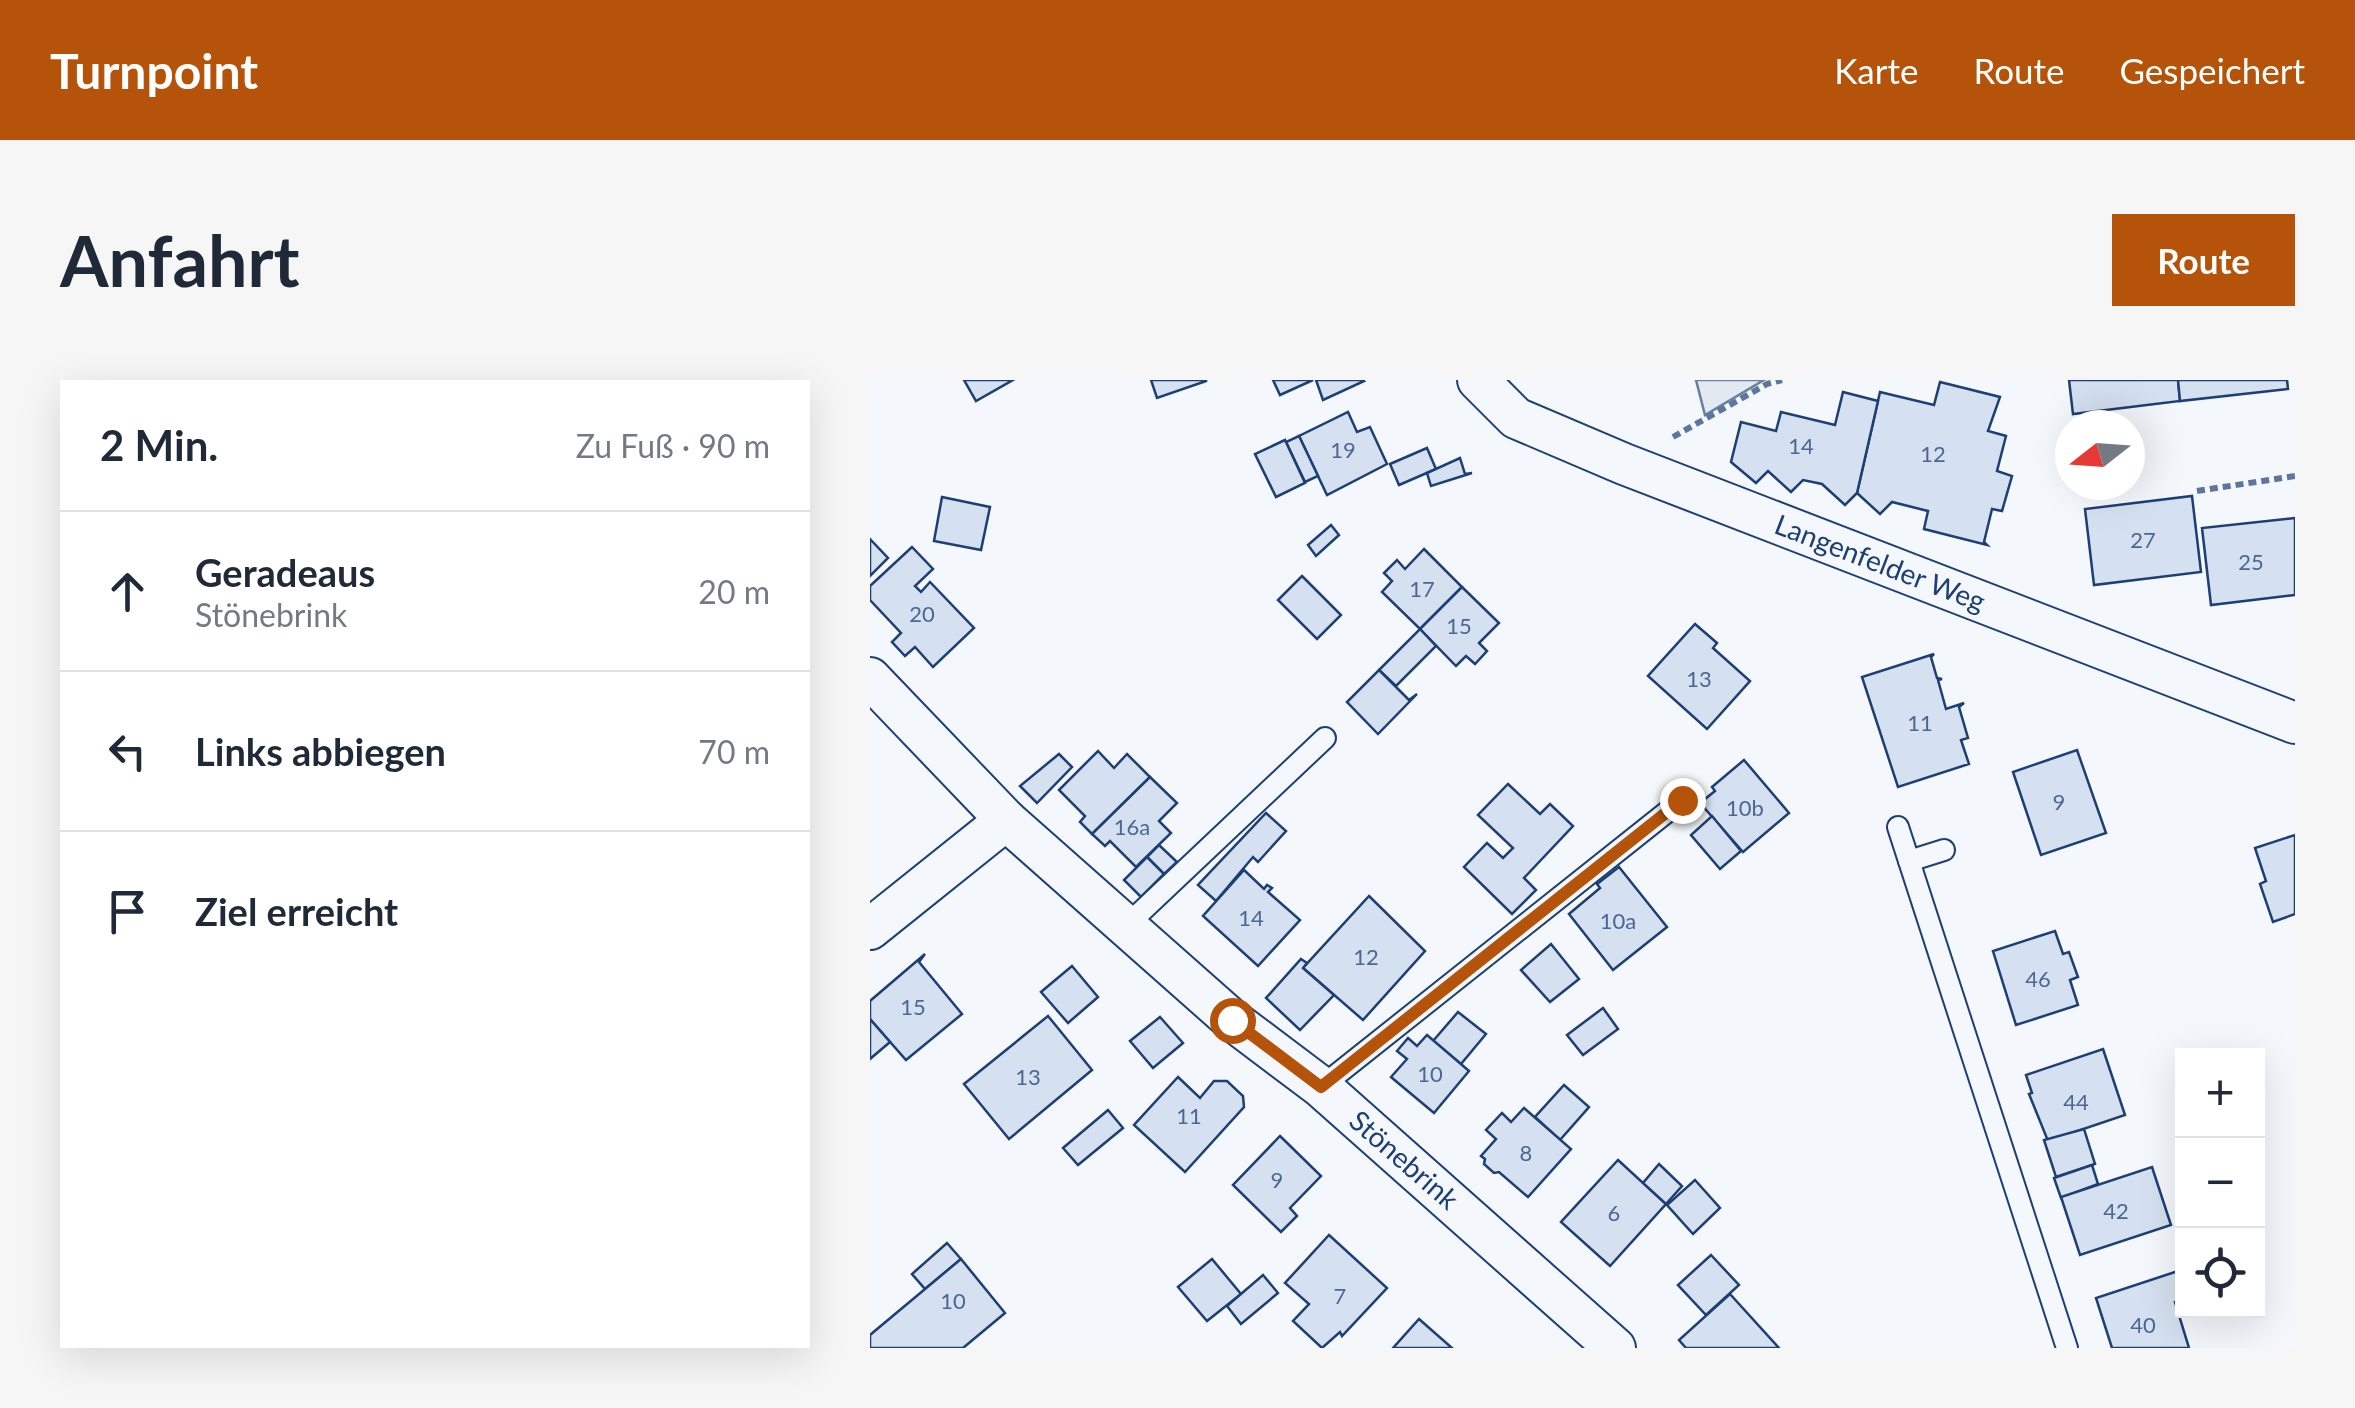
<!DOCTYPE html>
<html lang="de">
<head>
<meta charset="utf-8">
<style>
	:root { --surface:#fff; --page:#f6f6f7; --text:#1f2937; --muted:#747a83; --line:#e0e1e3; --accent:#b45309 }
	body { margin:0; font-family:Lato,sans-serif; background:var(--page); color:var(--text) }
	.controls { position:absolute; right:30px; bottom:30px; display:grid; overflow:hidden; border-radius:0px; box-shadow:0 10px 40px #0002 }
	.controls button { width:90px; height:90px; display:grid; place-items:center; padding:0; border:0; border-bottom:2px solid var(--line); background:var(--surface); color:var(--text); font:50px sans-serif }
	.compass { position:absolute; left:1185px; top:30px; width:90px; height:90px; border-radius:50%; background:var(--surface); box-shadow:0 10px 40px #0002; rotate:253deg }
	.stop { position:absolute; width:30px; height:30px; margin:-22px; border:8px solid #b45309; border-radius:50%; background:#fff }
	.stop.end { background:#b45309; border-color:#fff; box-shadow:0 2px 10px #0008 }
	.list { margin:0; padding:0; list-style:none }
	h2 { display:flex; justify-content:space-between; align-items:center; height:130px; margin:0; padding:0 40px; font-size:42px }
	h2 small { font-size:32px; font-weight:400; color:var(--muted) }
	.list li { display:grid; grid-template-columns:65px 1fr auto; gap:30px; align-items:center; box-sizing:border-box; height:160px; padding:0 40px; border-top:2px solid var(--line) }
	.list b { display:block; font-size:38px; white-space:nowrap }
	.list p { margin:0; font-size:32px; white-space:nowrap; color:var(--muted) }
	.list em { font-size:32px; font-style:normal; color:var(--muted) }
	.icon { flex:none; width:55px; height:55px; fill:none; stroke:currentColor; stroke-width:2; stroke-linecap:round; stroke-linejoin:round }
	.map { position:relative; flex:none; width:1425px; height:968px; overflow:hidden; border-radius:0px }
	header { display:flex; align-items:center; gap:60px; box-sizing:border-box; height:140px; padding:0 50px; background:var(--accent); color:#fff }
	header strong { font-size:48px }
	nav { display:flex; gap:55px; margin-inline-start:auto; font-size:35px }
	.intro { display:flex; align-items:center; justify-content:space-between; box-sizing:border-box; height:240px; padding:0 60px }
	h1 { margin:0; font-size:70px }
	.button { padding:25px 45px; border-radius:0px; background:var(--accent); color:#fff; font-size:35px; font-weight:700 }
	main { display:flex; gap:60px; padding:0 60px }
	aside { flex:1; background:var(--surface); border-radius:0px; box-shadow:0 10px 40px #0002 }
	.map>svg:first-child { display:block }
	.green { fill:#e3e9f0; stroke:#687fa3; stroke-width:2.5 }
	.building { fill:#d5e0f0; stroke:#1d3f73; stroke-width:2.5 }
	.lines { fill:none; stroke-linecap:round; stroke-linejoin:round }
	.service-casing { stroke:#1d3f73; stroke-width:24 }
	.minor-casing { stroke:#1d3f73; stroke-width:44 }
	.path { stroke:#5e769c; stroke-width:6; stroke-dasharray:8 5; stroke-linecap:butt }
	.service { stroke:#f4f7fb; stroke-width:20 }
	.minor { stroke:#f4f7fb; stroke-width:40 }
	.route { stroke:#b45309; stroke-width:12 }
	.labels { text-anchor:middle; stroke-width:8; stroke-linejoin:round; paint-order:stroke }
	.number-label { font-size:22px; fill:#4b6792 }
	.street-label { font-size:28px; fill:#1d3f73; stroke:#f4f7fb }
</style>
</head>
<body>
<header>
<strong>Turnpoint</strong>
<nav><a>Karte</a><a>Route</a><a>Gespeichert</a></nav>
</header>
<div class="intro"><h1>Anfahrt</h1><a class="button">Route</a></div>
<main>
<aside>
<h2>2 Min.<small>Zu Fuß · 90 m</small></h2>
<ul class="list">
<li><svg class="icon" aria-label="ahead" viewBox="0 0 24 24"><path d="M12 20V5M6 11l6-6 6 6"/></svg><div><b>Geradeaus</b><p>Stönebrink</p></div><em>20 m</em></li>
<li><svg class="icon" aria-label="left" viewBox="0 0 24 24"><path d="M17 20v-9H6M10 6l-5 5 5 5"/></svg><div><b>Links abbiegen</b></div><em>70 m</em></li>
<li><svg class="icon" aria-label="arrive" viewBox="0 0 24 24"><path d="M6 21V4h12l-3 4 3 4H6"/></svg><div><b>Ziel erreicht</b></div></li>
</ul>
</aside>
<div class="map">
<svg width="1425" height="968" viewBox="0 0 1425 968">
	<rect width="100%" height="100%" fill="#f4f7fb"/>
	<polygon class="green" points="826,0 894,0 835,35"/>
	<g class="building">
		<polygon points="94,0 143,0 106,21"/>
		<polygon points="281,0 336,0 336,1 287,18"/>
		<polygon points="403,0 443,0 410,15"/>
		<polygon points="446,0 493,0 494,1 453,20"/>
		<polygon points="1199,0 1308,0 1310,21 1203,34"/>
		<polygon points="1308,0 1417,0 1418,9 1310,21"/>
		<polygon points="1070,2 1130,17 1118,51 1136,56 1127,91 1142,96 1132,131 1122,129 1114,162 1117,165 1054,149 1058,131 1022,122 1010,134 987,113 1010,12 1064,25"/>
		<polygon points="973,12 1008,21 987,113 975,125 952,104 933,100 921,112 898,91 886,103 861,82 871,42 906,51 911,32 965,45"/>
		<polygon points="478,32 487,52 500,47 517,84 457,115 429,56"/>
		<polygon points="429,56 448,96 435,102 416,62"/>
		<polygon points="415,60 435,103 406,117 385,74"/>
		<polygon points="557,68 566,89 529,105 520,84"/>
		<polygon points="590,78 595,94 602,93 561,106 557,93"/>
		<polygon points="1322,116 1331,192 1224,205 1215,129"/>
		<polygon points="72,117 120,127 111,170 64,161"/>
		<polygon points="1425,138 1425,215 1341,225 1332,148"/>
		<polygon points="461,145 469,155 446,176 438,165"/>
		<polygon points="0,159 18,178 0,196"/>
		<polygon points="42,167 63,189 45,206 51,212 60,202 104,248 63,287 45,267 35,276 22,262 31,253 0,220 0,206"/>
		<polygon points="554,169 592,207 550,249 512,212 522,201 514,193 527,180 535,189"/>
		<polygon points="432,196 471,235 447,259 408,220"/>
		<polygon points="592,207 629,243 609,263 617,271 605,284 596,276 586,286 550,249"/>
		<polygon points="825,244 847,263 843,268 880,301 837,349 778,296"/>
		<polygon points="550,249 566,266 526,306 509,290"/>
		<polygon points="1064,274 1061,277 1067,298 1072,299 1068,300 1076,329 1094,323 1089,327 1098,358 1091,360 1099,384 1028,407 992,297"/>
		<polygon points="509,290 539,320 547,314 508,354 477,322"/>
		<polygon points="1207,370 1236,453 1171,475 1143,392"/>
		<polygon points="228,371 244,388 257,374 280,397 222,454 210,442 215,436 189,410"/>
		<polygon points="189,374 202,387 167,423 150,406"/>
		<polygon points="874,380 919,433 873,472 830,423 845,411 842,407"/>
		<polygon points="280,397 307,423 289,441 301,453 266,487 240,461 235,466 222,454"/>
		<polygon points="638,404 670,434 680,424 703,446 654,498 666,510 642,534 594,487 617,463 633,478 643,468 608,435"/>
		<polygon points="396,433 416,451 388,482 383,477 346,521 328,505"/>
		<polygon points="842,436 871,471 850,489 821,455"/>
		<polygon points="1425,455 1425,534 1403,542 1390,504 1396,501 1385,468"/>
		<polygon points="289,465 307,482 294,494 277,477"/>
		<polygon points="277,477 294,494 271,517 254,500"/>
		<polygon points="749,487 797,547 743,590 699,534 730,508 727,504"/>
		<polygon points="374,490 394,509 397,505 402,508 398,512 430,540 388,586 333,536"/>
		<polygon points="499,516 555,571 493,640 433,588"/>
		<polygon points="1185,551 1193,574 1199,572 1208,597 1200,600 1208,625 1146,645 1123,571"/>
		<polygon points="681,564 709,599 680,622 651,590"/>
		<polygon points="55,574 49,582 92,634 36,680 0,639 0,621"/>
		<polygon points="431,579 437,583 433,588 464,615 430,650 396,618"/>
		<polygon points="202,586 228,617 198,643 171,612"/>
		<polygon points="733,628 748,649 713,675 697,655"/>
		<polygon points="588,632 616,654 591,684 563,661"/>
		<polygon points="178,636 222,690 139,759 94,704"/>
		<polygon points="290,637 313,663 283,688 260,661"/>
		<polygon points="0,639 20,662 0,679"/>
		<polygon points="557,655 599,691 564,733 521,697 537,679 527,671 538,658 547,666"/>
		<polygon points="1233,669 1255,735 1178,761 1159,714 1162,713 1156,695"/>
		<polygon points="308,697 330,718 344,701 357,701 373,716 374,727 315,792 264,745"/>
		<polygon points="694,705 719,727 690,760 665,737"/>
		<polygon points="654,728 701,769 658,817 629,792 624,793 614,784 615,779 611,776 626,759 616,750 632,733 641,742"/>
		<polygon points="238,730 253,748 208,785 193,768"/>
		<polygon points="1214,749 1225,784 1186,797 1174,760"/>
		<polygon points="410,756 451,796 420,828 427,836 411,852 363,805"/>
		<polygon points="748,780 796,824 740,886 691,842"/>
		<polygon points="789,784 812,806 796,824 773,803"/>
		<polygon points="1222,785 1228,804 1191,818 1184,798"/>
		<polygon points="1282,787 1301,845 1210,875 1191,817"/>
		<polygon points="825,800 850,828 823,854 797,825"/>
		<polygon points="459,855 517,908 472,956 470,952 452,968 423,941 439,924 415,903"/>
		<polygon points="77,863 91,879 55,909 42,894"/>
		<polygon points="841,875 869,905 836,935 808,905"/>
		<polygon points="91,879 135,933 93,968 0,968 0,955"/>
		<polygon points="342,879 371,914 337,941 308,907"/>
		<polygon points="1308,891 1312,920 1305,922 1319,968 1242,968 1226,918"/>
		<polygon points="393,895 408,913 371,944 357,926"/>
		<polygon points="860,914 909,968 816,968 809,960"/>
		<polygon points="549,939 582,968 523,968"/>
	</g>
	<g class="lines">
		<defs>
			<g id="service">
				<polyline points="1028,447 1197,968"/>
				<polyline points="1039,481 1074,470"/>
				<polyline points="256,546 455,358"/>
				<polyline points="451,707 812,420"/>
			</g>
			<g id="minor">
				<polyline points="608,0 646,38 754,84 1425,343"/>
				<polyline points="0,298 136,440 362,640 451,707 745,968"/>
				<polyline points="0,549 136,440"/>
			</g>
		</defs>
		<use href="#service" class="service-casing"/>
		<use href="#minor" class="minor-casing"/>
		<g class="path">
			<polyline points="803,57 897,4 912,0"/>
			<polyline points="1327,111 1425,96"/>
		</g>
		<use href="#service" class="service"/>
		<use href="#minor" class="minor"/>
	</g>
	<g class="lines">
		<polyline class="route" points="362,640 451,707 812,420"/>
	</g>
	<g class="labels">
		<g class="number-label">
			<text x="931" y="74">14</text>
			<text x="473" y="78">19</text>
			<text x="1063" y="82">12</text>
			<text x="1273" y="168">27</text>
			<text x="1381" y="190">25</text>
			<text x="552" y="217">17</text>
			<text x="52" y="242">20</text>
			<text x="589" y="254">15</text>
			<text x="829" y="307">13</text>
			<text x="1050" y="351">11</text>
			<text x="1189" y="430">9</text>
			<text x="875" y="436">10b</text>
			<text x="262" y="455">16a</text>
			<text x="381" y="546">14</text>
			<text x="748" y="549">10a</text>
			<text x="496" y="585">12</text>
			<text x="1168" y="607">46</text>
			<text x="43" y="635">15</text>
			<text x="560" y="702">10</text>
			<text x="158" y="705">13</text>
			<text x="1206" y="730">44</text>
			<text x="319" y="744">11</text>
			<text x="656" y="781">8</text>
			<text x="407" y="808">9</text>
			<text x="1246" y="839">42</text>
			<text x="744" y="841">6</text>
			<text x="470" y="924">7</text>
			<text x="83" y="929">10</text>
			<text x="1273" y="953">40</text>
		</g>
		<g class="street-label">
			<text transform="translate(1010 183) rotate(21)" y="10">Langenfelder Weg</text>
			<text transform="translate(534 780) rotate(41)" y="10">Stönebrink</text>
		</g>
	</g>
</svg>
<div class="controls">
<button>+</button>
<button>−</button>
<button><svg class="icon" aria-label="locate" viewBox="0 0 24 24"><circle cx="12" cy="12" r="6"/><path d="M12 2v4M12 18v4M2 12h4M18 12h4"/></svg></button>
</div>
<svg class="compass" viewBox="-18 -18 36 36"><path d="M0-13l5 13h-10z" fill="#e53935"/><path d="M0 13l5-13h-10z" fill="#747a83"/></svg>
<div class="stop" style="left:362px;top:640px"></div>
<div class="stop end" style="left:812px;top:420px"></div>
</div>
</main>
</body>
</html>
